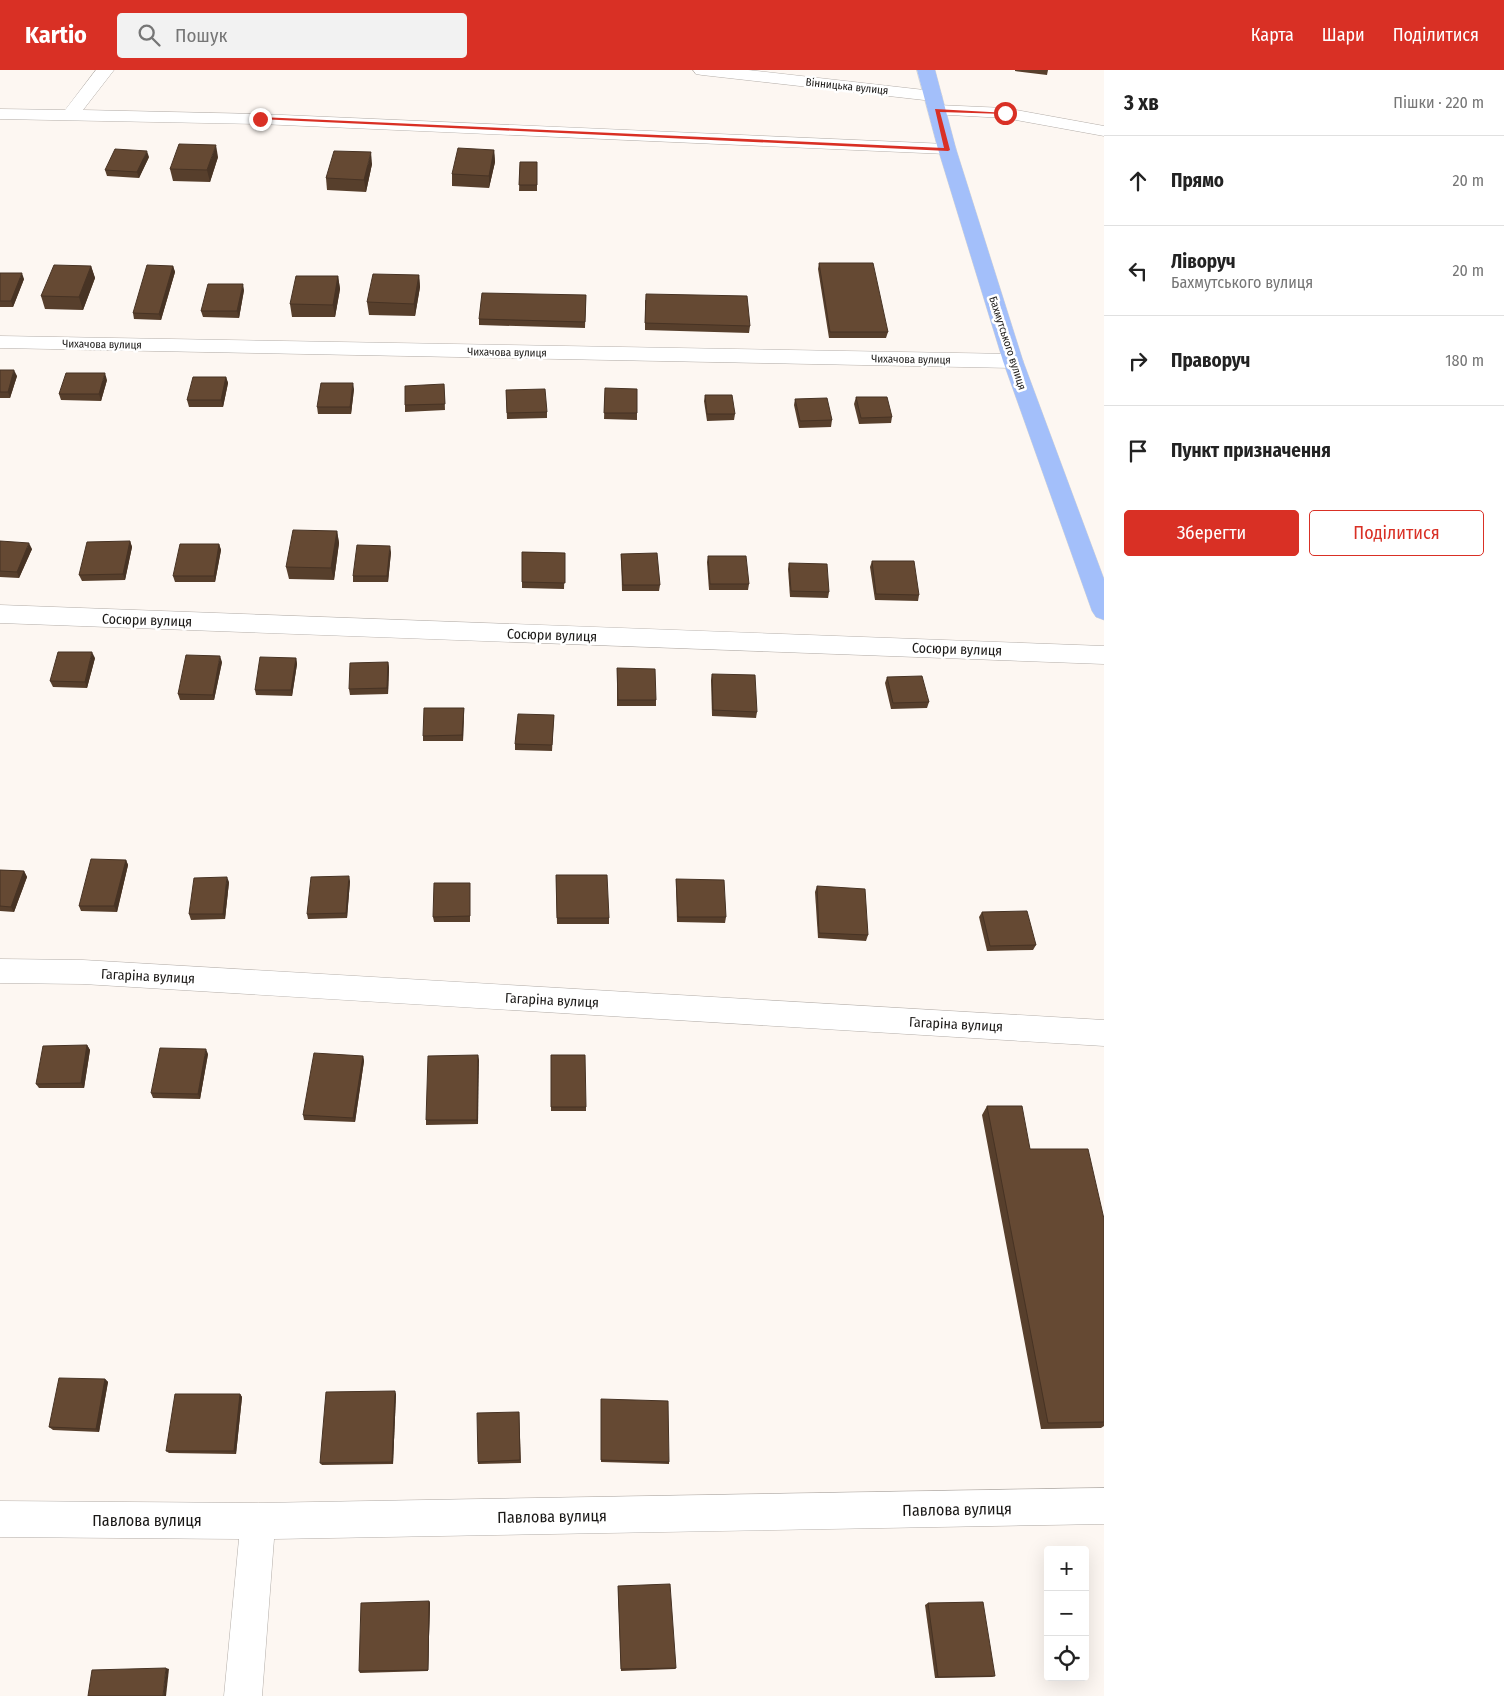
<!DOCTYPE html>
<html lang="uk">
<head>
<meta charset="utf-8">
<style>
	:root { --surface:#fff; --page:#f2f2f2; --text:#222; --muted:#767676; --line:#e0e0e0; --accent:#d93025 }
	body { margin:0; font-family:"Fira Sans Condensed",sans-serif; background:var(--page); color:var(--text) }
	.controls { position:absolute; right:15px; bottom:15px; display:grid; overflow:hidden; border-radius:5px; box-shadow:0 5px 20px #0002 }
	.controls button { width:45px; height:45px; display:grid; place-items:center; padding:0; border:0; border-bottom:1px solid var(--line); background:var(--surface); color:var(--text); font:25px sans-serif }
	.stop { position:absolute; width:15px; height:15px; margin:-11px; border:4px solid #d93025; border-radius:50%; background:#fff }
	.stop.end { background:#d93025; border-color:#fff; box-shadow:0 1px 5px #0008 }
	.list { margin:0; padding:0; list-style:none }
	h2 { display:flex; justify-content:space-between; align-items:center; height:65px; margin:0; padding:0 20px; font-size:21px }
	h2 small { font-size:16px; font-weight:400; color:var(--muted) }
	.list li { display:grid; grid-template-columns:32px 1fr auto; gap:15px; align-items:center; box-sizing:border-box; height:90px; padding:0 20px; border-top:1px solid var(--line) }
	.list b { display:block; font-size:19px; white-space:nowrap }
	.list p { margin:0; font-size:16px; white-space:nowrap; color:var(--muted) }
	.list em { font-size:16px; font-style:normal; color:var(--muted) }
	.actions { display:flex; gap:10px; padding:15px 20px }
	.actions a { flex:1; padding:11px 0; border:1px solid var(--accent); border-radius:5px; text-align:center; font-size:18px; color:var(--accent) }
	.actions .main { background:var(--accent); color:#fff }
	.icon { flex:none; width:28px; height:28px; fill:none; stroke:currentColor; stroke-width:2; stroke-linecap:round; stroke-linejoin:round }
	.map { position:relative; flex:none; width:1104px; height:1626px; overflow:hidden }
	header { display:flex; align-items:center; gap:30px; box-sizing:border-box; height:70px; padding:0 25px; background:var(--accent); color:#fff }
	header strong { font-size:24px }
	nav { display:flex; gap:28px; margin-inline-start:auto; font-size:18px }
	.search { width:350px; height:45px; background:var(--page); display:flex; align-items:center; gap:12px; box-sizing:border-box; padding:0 18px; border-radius:5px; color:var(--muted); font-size:19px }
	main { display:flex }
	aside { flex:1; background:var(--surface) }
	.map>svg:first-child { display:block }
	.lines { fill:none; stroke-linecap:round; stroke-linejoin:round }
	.minor-casing { stroke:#b3ada8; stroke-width:1 }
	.major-casing { stroke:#d6d6d5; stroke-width:1 }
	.minor { fill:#fff; fill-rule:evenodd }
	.major { fill:#a3bffa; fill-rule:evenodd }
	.wall { fill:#573f2c }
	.shaded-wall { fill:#473324 }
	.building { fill:#654933; stroke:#473324 }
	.route { fill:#d93025 }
	.labels { text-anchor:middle; stroke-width:5; stroke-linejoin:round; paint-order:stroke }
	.far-street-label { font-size:11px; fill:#1b1917; stroke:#fff }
	.street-label { font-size:14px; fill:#1b1917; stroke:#fff }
	.near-street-label { font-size:16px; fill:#1b1917; stroke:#fff }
</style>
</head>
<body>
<header>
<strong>Kartio</strong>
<div class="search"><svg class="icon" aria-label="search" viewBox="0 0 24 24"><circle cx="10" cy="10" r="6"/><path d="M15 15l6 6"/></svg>Пошук</div>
<nav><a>Карта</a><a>Шари</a><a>Поділитися</a></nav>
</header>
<main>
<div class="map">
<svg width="1104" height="1626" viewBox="0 0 1104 1626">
	<rect width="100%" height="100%" fill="#fdf7f2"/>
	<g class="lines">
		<defs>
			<g id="minor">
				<polygon points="96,0 114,0 83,40 260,44 947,74 953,75 956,79 953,83 947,84 260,54 0,49 0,39 65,40"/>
				<polygon points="693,0 748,0 933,21 939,22 942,26 939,30 933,31 702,5 696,4"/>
				<polygon points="937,35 1005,38 1104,56 1104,66 1005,48 931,44 928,40 931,36"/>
				<polygon points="0,266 1013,284 1020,286 1023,291 1020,296 1013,298 0,278"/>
				<polygon points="0,535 1104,576 1104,594 0,553"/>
				<polygon points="0,889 83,890 1104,950 1104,976 83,914 0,913"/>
				<polygon points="1104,1418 1104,1454 274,1469 262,1626 224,1626 239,1469 0,1467 0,1431 258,1433"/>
			</g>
			<polygon id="major" points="917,0 935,0 956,79 1023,291 1104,509 1104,550 1096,547 1092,541 1003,291 938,79"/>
		</defs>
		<use href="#minor" class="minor-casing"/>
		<use href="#major" class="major-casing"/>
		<use href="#minor" class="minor"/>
		<use href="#major" class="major"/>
	</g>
	<g class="wall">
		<polygon points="1015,0 1048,0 1047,5 1015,1"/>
		<polygon points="494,80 495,92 489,118 452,116 452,104"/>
		<polygon points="149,87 139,108 107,106 105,100"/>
		<polygon points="218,87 210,112 173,111 170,99"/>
		<polygon points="520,92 537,92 537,121 519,121"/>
		<polygon points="372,94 366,122 327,120 326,108"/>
		<polygon points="819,193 888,262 886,268 829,268 818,199"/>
		<polygon points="91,196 95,208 83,240 45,239 41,226"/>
		<polygon points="173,196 175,202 161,250 134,249 133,243"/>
		<polygon points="0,203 24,209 13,237 0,237"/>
		<polygon points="419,205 420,217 415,246 369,245 367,232"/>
		<polygon points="338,206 340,219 335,247 292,247 290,234"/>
		<polygon points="244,220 239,248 203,247 201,241"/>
		<polygon points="586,225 585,258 479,255 479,249"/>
		<polygon points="645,230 750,256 749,263 645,260"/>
		<polygon points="0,300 17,306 10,328 0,328"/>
		<polygon points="226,307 228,313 223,337 189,337 187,330"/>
		<polygon points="107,310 101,331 61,330 59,324"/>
		<polygon points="444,314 445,340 405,342 405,335"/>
		<polygon points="605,318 637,343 637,350 604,349"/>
		<polygon points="354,319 351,344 318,344 317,337"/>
		<polygon points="506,320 547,342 547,348 507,349"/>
		<polygon points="705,325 735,344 734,350 707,351 704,331"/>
		<polygon points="856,327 892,347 891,353 859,354 854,334"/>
		<polygon points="795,329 832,350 831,357 799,358 794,335"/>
		<polygon points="337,461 339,473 334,510 289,509 286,497"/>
		<polygon points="0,471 32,479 19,508 0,507"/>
		<polygon points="130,471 132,477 125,510 82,511 79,505"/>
		<polygon points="219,474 221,480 215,512 175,512 173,506"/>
		<polygon points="391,482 388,512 353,512 353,506"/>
		<polygon points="522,482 565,483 564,519 522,518"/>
		<polygon points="621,484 660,515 659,521 622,521"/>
		<polygon points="708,486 749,514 748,520 709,520 707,492"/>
		<polygon points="872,491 919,525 918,531 875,530 870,497"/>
		<polygon points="789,493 829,522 828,528 790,527 788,499"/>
		<polygon points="95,588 87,618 53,617 50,611"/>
		<polygon points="296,588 297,594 292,626 256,625 255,620"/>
		<polygon points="222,592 214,630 180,630 178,624"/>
		<polygon points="388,592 389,598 388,624 350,625 349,619"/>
		<polygon points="617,598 656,630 656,636 617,636"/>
		<polygon points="712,604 757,642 756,648 712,646 711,610"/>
		<polygon points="887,607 929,632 927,638 891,639 885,613"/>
		<polygon points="464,638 463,671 423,671 423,666"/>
		<polygon points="554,645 552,681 515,680 515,674"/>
		<polygon points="126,790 128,795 117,842 81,841 79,836"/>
		<polygon points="0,800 24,801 27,807 14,842 0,841"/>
		<polygon points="556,805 609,848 609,854 557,854"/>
		<polygon points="676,809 726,847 725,853 677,852 676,814"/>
		<polygon points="350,811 347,848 308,849 307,844"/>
		<polygon points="229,812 225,849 191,850 189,844"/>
		<polygon points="817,816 868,865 866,871 818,868 815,822"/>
		<polygon points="470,818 470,852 434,852 433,847"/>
		<polygon points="982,842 1036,875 1033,880 987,881 979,847"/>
		<polygon points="87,975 90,980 84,1018 39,1018 36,1014"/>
		<polygon points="208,984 200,1029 153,1028 151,1023"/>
		<polygon points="478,985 478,1054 426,1055 426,1050"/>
		<polygon points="551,985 586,1037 586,1041 551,1041"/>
		<polygon points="363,986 364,991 355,1052 304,1050 303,1045"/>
		<polygon points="987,1036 1030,1079 1104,1149 1104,1356 1101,1358 1041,1359 982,1045"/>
		<polygon points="105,1309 108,1312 99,1362 53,1360 49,1357"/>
		<polygon points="240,1324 242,1327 236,1384 169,1383 166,1381"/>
		<polygon points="396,1324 393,1394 322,1395 320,1393"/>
		<polygon points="601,1332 669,1392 669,1394 601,1392"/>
		<polygon points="519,1342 521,1393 478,1394 478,1392"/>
		<polygon points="618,1516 676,1598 675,1599 621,1601"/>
		<polygon points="429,1531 430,1533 428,1601 360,1603 359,1601"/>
		<polygon points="928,1533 995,1606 992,1607 935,1608 925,1535"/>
	</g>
	<g class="shaded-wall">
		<polygon points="216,75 218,87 210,112 207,100"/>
		<polygon points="494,80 495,92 489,118 489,106"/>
		<polygon points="147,81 149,87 139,108 137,102"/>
		<polygon points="371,82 372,94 366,122 364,110"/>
		<polygon points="91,196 95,208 83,240 79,227"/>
		<polygon points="173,196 175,202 161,250 159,244"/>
		<polygon points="22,203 24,209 13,237 11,231"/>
		<polygon points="419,205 420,217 415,246 414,234"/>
		<polygon points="338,206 340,219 335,247 333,235"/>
		<polygon points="243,214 244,220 239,248 237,241"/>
		<polygon points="14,300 17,306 10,328 8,322"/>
		<polygon points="105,303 107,310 101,331 99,324"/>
		<polygon points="226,307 228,313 223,337 221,330"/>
		<polygon points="353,313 354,319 351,344 350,337"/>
		<polygon points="337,461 339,473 334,510 331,498"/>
		<polygon points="130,471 132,477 125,510 123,504"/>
		<polygon points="29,473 32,479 19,508 17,502"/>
		<polygon points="219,474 221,480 215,512 214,506"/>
		<polygon points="390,476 391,482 388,512 387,506"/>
		<polygon points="92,582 95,588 87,618 85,612"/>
		<polygon points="220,586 222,592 214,630 213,625"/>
		<polygon points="296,588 297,594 292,626 291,620"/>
		<polygon points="388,592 389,598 388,624 387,618"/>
		<polygon points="464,638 464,644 463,671 462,665"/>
		<polygon points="126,790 128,795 117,842 114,836"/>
		<polygon points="24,801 27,807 14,842 11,837"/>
		<polygon points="349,806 350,811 347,848 346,843"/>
		<polygon points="227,807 229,812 225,849 223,844"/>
		<polygon points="87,975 90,980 84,1018 81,1013"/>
		<polygon points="206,979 208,984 200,1029 198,1024"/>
		<polygon points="478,985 479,990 478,1054 477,1050"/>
		<polygon points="363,986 364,991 355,1052 353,1048"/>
		<polygon points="105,1309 108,1312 99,1362 96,1359"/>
		<polygon points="395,1321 396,1324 393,1394 392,1392"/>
		<polygon points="240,1324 242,1327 236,1384 234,1381"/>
		<polygon points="429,1531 430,1533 428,1601 428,1600"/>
		<polygon points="166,1598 169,1599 166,1626 163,1626"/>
	</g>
	<g class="building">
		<polygon points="179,74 216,75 207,100 170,99"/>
		<polygon points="458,78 494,80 489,106 452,104"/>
		<polygon points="115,79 147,81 137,102 105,100"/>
		<polygon points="334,81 371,82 364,110 326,108"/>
		<polygon points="520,92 537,92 537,115 519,115"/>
		<polygon points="819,193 873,193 888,262 830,262"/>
		<polygon points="54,195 91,196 79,227 41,226"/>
		<polygon points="147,195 173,196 159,244 133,243"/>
		<polygon points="0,203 22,203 11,231 0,231"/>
		<polygon points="373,204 419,205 414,234 367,232"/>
		<polygon points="296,206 338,206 333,235 290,234"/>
		<polygon points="208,214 243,214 237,241 201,241"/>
		<polygon points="482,223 586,225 585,252 479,249"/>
		<polygon points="646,224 747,226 750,256 645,253"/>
		<polygon points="0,300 14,300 8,322 0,322"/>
		<polygon points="66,303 105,303 99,324 59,324"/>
		<polygon points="193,307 226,307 221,330 187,330"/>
		<polygon points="321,313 353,313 350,337 317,337"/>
		<polygon points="444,314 445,334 405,335 405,316"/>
		<polygon points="605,318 637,319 637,343 604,343"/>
		<polygon points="545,319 547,342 507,343 506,320"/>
		<polygon points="705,325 732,325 735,344 707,344"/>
		<polygon points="856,327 887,327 892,347 861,348"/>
		<polygon points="827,328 832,350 800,351 795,329"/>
		<polygon points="293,460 337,461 331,498 286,497"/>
		<polygon points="0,471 29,473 17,502 0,501"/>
		<polygon points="130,471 123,504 79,505 87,472"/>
		<polygon points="180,474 219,474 214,506 173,506"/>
		<polygon points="357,475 390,476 387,506 353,506"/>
		<polygon points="522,482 565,483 565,513 522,512"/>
		<polygon points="657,483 660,515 623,515 621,484"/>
		<polygon points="708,486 746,486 749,514 710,514"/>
		<polygon points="872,491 914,491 919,525 876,524"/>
		<polygon points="789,493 827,494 829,522 791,521"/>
		<polygon points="58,582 92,582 85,612 50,611"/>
		<polygon points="186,585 220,586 213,625 178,624"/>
		<polygon points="260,587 296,588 291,620 255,620"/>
		<polygon points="388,592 387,618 349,619 350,593"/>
		<polygon points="617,598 655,599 656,630 618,630"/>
		<polygon points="712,604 755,605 757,642 713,640"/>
		<polygon points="922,606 929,632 893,633 887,607"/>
		<polygon points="424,638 464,638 462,665 423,666"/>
		<polygon points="518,644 554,645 552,675 515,674"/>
		<polygon points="91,789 126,790 114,836 79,836"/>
		<polygon points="0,800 24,801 11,837 0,836"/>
		<polygon points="556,805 607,805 609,848 557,848"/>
		<polygon points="349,806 346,843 307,844 311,807"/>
		<polygon points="227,807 223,844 189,844 194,808"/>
		<polygon points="676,809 724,810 726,847 678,847"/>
		<polygon points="434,813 470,813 470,846 433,847"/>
		<polygon points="817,816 865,819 868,865 819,863"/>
		<polygon points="1027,841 1036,875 990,876 982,842"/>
		<polygon points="87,975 81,1013 36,1014 43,976"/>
		<polygon points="160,978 206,979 198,1024 151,1023"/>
		<polygon points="314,983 363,986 353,1048 303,1045"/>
		<polygon points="478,985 477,1050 426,1050 428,986"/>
		<polygon points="551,985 585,985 586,1037 551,1037"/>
		<polygon points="987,1036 1022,1036 1030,1079 1088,1079 1104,1149 1104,1352 1048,1353"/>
		<polygon points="59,1308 105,1309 96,1359 49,1357"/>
		<polygon points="395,1321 392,1392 320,1393 326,1322"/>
		<polygon points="175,1324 240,1324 234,1381 166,1381"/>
		<polygon points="601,1329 668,1331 669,1392 601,1390"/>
		<polygon points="519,1342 520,1390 478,1392 477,1343"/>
		<polygon points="670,1514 676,1598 621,1599 618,1516"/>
		<polygon points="429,1531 428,1600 359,1601 361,1533"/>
		<polygon points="983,1532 995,1606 938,1607 928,1533"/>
		<polygon points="166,1598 163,1626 88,1626 92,1600"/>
	</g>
	<polygon class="route" points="935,39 1008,43 1005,44 940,42 950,80 948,81 258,49 260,47 944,78"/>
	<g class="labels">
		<g class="far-street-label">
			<text transform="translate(847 16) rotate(6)" y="4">Вінницька вулиця</text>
			<text transform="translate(1008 273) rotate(72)" y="4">Бахмутського вулиця</text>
			<text transform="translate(102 274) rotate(1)" y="4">Чихачова вулиця</text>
			<text transform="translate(507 282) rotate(1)" y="4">Чихачова вулиця</text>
			<text transform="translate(911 289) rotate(1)" y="4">Чихачова вулиця</text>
		</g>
		<g class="street-label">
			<text transform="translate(147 550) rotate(2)" y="5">Сосюри вулиця</text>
			<text transform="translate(552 565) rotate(2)" y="5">Сосюри вулиця</text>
			<text transform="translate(957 579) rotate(2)" y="5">Сосюри вулиця</text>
			<text transform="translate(148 906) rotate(3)" y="5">Гагаріна вулиця</text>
			<text transform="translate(552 930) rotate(3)" y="5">Гагаріна вулиця</text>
			<text transform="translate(956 954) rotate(3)" y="5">Гагаріна вулиця</text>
		</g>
		<g class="near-street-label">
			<text transform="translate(957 1439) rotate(-1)" y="6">Павлова вулиця</text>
			<text transform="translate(552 1446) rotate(-1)" y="6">Павлова вулиця</text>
			<text x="147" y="1456">Павлова вулиця</text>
		</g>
	</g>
</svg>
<div class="controls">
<button>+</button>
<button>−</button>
<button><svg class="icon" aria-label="locate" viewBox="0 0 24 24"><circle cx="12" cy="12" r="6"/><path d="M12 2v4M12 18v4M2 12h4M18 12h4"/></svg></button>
</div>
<div class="stop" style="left:1005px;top:43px"></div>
<div class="stop end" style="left:260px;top:49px"></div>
</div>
<aside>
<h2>3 хв<small>Пішки · 220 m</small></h2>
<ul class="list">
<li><svg class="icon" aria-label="ahead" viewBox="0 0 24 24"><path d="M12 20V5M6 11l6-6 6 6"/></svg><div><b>Прямо</b></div><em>20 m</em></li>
<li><svg class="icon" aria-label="left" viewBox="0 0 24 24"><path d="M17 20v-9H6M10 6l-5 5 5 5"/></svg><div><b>Ліворуч</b><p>Бахмутського вулиця</p></div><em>20 m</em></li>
<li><svg class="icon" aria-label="right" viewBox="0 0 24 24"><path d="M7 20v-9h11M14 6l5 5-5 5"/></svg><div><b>Праворуч</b></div><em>180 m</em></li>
<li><svg class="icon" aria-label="arrive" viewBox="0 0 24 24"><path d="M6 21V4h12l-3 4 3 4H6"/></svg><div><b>Пункт призначення</b></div></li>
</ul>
<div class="actions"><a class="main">Зберегти</a><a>Поділитися</a></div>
</aside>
</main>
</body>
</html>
